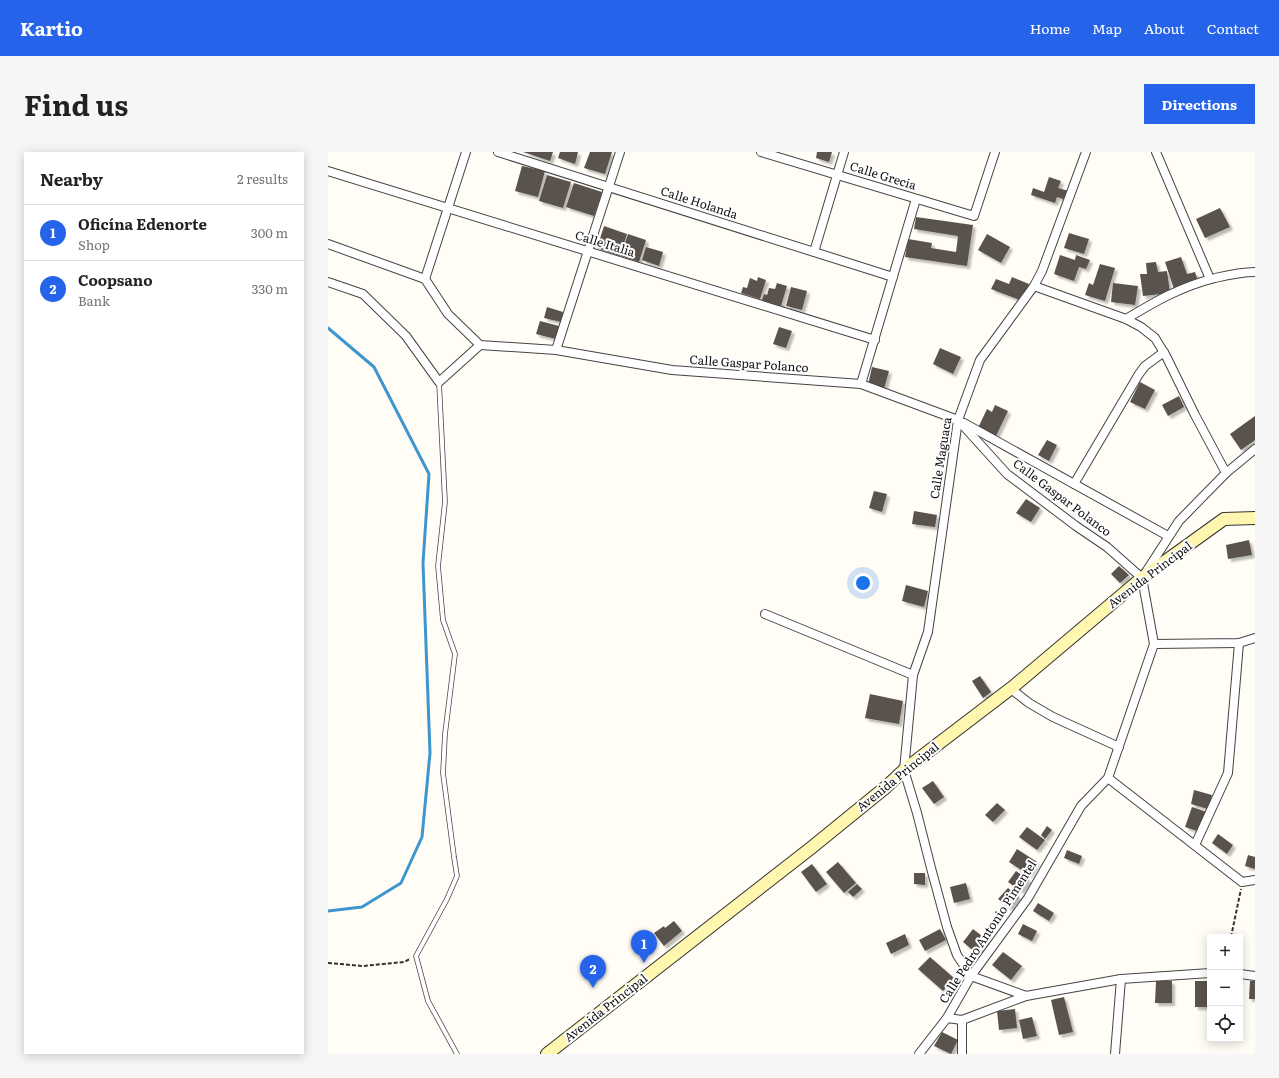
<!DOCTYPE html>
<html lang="en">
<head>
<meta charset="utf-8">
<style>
	:root { --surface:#fff; --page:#f6f6f6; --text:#222; --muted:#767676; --line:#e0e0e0; --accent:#2563eb }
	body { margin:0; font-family:Literata,serif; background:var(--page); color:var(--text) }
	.controls { position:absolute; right:12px; bottom:12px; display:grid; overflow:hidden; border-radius:0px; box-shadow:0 2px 10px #0003 }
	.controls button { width:36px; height:36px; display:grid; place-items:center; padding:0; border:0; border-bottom:1px solid var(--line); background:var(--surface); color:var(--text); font:20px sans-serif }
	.you { position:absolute; left:535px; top:431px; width:14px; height:14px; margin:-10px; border:3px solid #fff; border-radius:50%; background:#1a73e8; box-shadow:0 0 0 6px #1a73e833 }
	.badge { display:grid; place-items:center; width:26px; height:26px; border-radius:50%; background:var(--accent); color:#fff; font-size:13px; font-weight:700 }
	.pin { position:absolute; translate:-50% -33px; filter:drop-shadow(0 1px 2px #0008) }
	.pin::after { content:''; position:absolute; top:21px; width:14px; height:12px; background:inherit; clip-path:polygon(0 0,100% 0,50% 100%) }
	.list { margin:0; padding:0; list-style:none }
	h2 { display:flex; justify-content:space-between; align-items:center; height:52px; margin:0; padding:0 16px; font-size:17px }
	h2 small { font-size:13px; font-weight:400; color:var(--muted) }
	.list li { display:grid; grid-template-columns:26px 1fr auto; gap:12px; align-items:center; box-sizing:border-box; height:56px; padding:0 16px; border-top:1px solid var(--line) }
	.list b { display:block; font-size:15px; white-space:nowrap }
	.list p { margin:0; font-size:13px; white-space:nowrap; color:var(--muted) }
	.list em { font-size:13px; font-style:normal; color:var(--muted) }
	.icon { flex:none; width:22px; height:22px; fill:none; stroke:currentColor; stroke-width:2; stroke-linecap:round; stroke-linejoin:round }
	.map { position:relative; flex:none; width:927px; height:902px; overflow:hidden; border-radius:0px }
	header { display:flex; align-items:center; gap:24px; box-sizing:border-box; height:56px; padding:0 20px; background:var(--accent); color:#fff }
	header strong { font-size:19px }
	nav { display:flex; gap:22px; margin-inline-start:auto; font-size:14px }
	.intro { display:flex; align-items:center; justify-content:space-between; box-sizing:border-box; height:96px; padding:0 24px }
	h1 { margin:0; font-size:28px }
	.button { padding:10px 18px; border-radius:0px; background:var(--accent); color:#fff; font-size:14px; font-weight:700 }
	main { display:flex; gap:24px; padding:0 24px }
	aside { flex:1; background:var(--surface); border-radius:0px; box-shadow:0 2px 10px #0003 }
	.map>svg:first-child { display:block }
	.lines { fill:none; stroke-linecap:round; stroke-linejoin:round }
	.stream { stroke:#3f96cf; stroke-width:3 }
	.building { fill:#5a524d; filter:url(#shadow) }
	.lane-casing { stroke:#444; stroke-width:5.5 }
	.street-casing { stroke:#444; stroke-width:10 }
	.secondary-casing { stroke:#333; stroke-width:14 }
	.path { stroke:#333; stroke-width:2; stroke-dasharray:4 2; stroke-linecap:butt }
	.lane { stroke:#fff; stroke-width:4 }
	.street { stroke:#fff; stroke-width:8 }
	.secondary { stroke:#fff6b0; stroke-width:12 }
	.labels { text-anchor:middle; stroke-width:4; stroke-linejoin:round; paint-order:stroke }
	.street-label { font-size:12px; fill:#111; stroke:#fff }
</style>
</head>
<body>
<header>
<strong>Kartio</strong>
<nav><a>Home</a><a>Map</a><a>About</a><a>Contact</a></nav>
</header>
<div class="intro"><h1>Find us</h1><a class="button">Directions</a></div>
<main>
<aside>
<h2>Nearby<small>2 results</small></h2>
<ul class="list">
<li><span class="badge">1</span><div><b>Oficína Edenorte</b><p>Shop</p></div><em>300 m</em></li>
<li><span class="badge">2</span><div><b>Coopsano</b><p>Bank</p></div><em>330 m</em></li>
</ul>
</aside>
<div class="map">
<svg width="927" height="902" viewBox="0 0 927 902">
	<defs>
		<filter id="shadow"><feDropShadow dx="3" dy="3" stdDeviation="1" flood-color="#0004"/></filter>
	</defs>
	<rect width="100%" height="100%" fill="#fffdf5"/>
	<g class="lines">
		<polyline class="stream" points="0,176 46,215 101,322 95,411 102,601 94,685 73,731 34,755 0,759"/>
	</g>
	<g class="building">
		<polygon points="195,0 225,0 222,9"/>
		<polygon points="232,0 250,0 247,12 230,6"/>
		<polygon points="262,0 284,0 277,22 256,16"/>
		<polygon points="489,0 504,0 501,10 488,6"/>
		<polygon points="194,14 217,19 210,45 187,39"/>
		<polygon points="219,23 243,30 235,56 211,49"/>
		<polygon points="721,25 733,29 730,36 741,39 738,48 729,45 727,51 703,43 705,36 716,40"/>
		<polygon points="246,31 274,40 266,64 238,55"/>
		<polygon points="892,56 902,75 877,86 868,67"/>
		<polygon points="588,65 645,73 639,114 577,105 580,87 604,91 603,96 628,100 630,84 586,77"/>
		<polygon points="276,74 299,82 292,104 269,96"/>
		<polygon points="741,81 761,87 756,102 736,96"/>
		<polygon points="300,82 318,88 311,110 293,104"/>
		<polygon points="659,82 682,95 673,111 650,98"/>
		<polygon points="318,95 335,100 331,114 314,108"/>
		<polygon points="732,103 747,108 748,103 762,108 758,117 751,115 746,129 726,122"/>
		<polygon points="853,105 859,122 867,120 870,129 846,137 837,110"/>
		<polygon points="828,110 830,120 839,119 842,141 815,144 812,122 819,122 818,111"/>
		<polygon points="772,112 787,116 777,149 757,143 761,131 765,133"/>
		<polygon points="430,125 438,128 432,147 413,141 415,135 419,136 422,126 429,129"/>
		<polygon points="684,125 701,132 694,149 663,137 668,127 681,132"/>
		<polygon points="449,131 459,134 453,154 434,148 436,142 439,143 441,136 447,137"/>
		<polygon points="785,131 810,134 807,153 783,150"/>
		<polygon points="463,135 479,139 474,158 458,154"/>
		<polygon points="219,155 235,160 233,170 216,166"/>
		<polygon points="212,169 231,174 228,187 208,182"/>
		<polygon points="451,175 464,179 458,196 445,192"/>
		<polygon points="612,196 633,205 625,222 605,212"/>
		<polygon points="544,215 561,219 556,237 540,233"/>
		<polygon points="812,230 827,238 817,257 802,250"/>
		<polygon points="851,244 856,255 840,264 834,253"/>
		<polygon points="667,253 680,259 668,284 650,276 659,257 664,260"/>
		<polygon points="927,264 927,288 913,298 902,282"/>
		<polygon points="719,288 729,293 721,309 710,303"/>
		<polygon points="546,339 559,342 554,360 541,356"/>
		<polygon points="698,347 712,356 703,370 688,361"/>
		<polygon points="586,359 609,363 607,375 584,372"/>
		<polygon points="921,388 924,403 900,407 898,393"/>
		<polygon points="791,414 801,423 792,431 783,422"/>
		<polygon points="578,433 600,439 596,455 574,449"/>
		<polygon points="652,524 663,540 655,546 644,529"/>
		<polygon points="542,542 575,549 571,572 537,566"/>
		<polygon points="605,629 616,645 606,652 594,636"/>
		<polygon points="866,638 884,643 880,657 863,652"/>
		<polygon points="669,651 677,658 665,670 657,663"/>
		<polygon points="864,655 879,660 872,680 857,675"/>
		<polygon points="719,674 724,678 717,687 713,683"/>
		<polygon points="699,675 717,688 709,698 691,685"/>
		<polygon points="890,682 905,693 899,702 884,691"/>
		<polygon points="689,697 709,710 701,723 681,710"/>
		<polygon points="739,698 754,704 751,712 736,706"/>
		<polygon points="920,703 927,705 927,717 917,714"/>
		<polygon points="510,710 528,731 516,741 498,720"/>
		<polygon points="484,712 499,732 488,740 473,720"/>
		<polygon points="688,719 701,728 693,739 680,730"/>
		<polygon points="586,721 597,721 597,733 586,732"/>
		<polygon points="638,731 642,747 626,751 622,735"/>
		<polygon points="529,732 534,737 525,745 520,740"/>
		<polygon points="680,736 691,745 682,756 670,747"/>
		<polygon points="710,751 726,761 721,769 705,759"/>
		<polygon points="346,769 354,779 336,794 326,781 336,774 337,776"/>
		<polygon points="695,772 709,779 704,789 690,782"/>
		<polygon points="612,777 618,788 597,799 591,788"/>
		<polygon points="645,777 659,788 648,801 635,790"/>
		<polygon points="577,782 581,793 563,802 558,791"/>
		<polygon points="675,800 694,814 683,828 664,813"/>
		<polygon points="602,805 626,826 615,839 590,817"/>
		<polygon points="828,829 844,829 844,851 827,851"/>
		<rect x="867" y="829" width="12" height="26"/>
		<polygon points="922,829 927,829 927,847 921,847"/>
		<polygon points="736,845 745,880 731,883 723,848"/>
		<polygon points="687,857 689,876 671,878 669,859"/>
		<polygon points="704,865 709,884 695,887 691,868"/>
		<polygon points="614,880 630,888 623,902 606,894"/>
	</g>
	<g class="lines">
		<defs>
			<polyline id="lane" points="111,230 117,350 110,414 115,468 127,502 117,582 115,621 126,705 129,724 119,747 88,804 100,849 129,902"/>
			<g id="street">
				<polyline points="170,0 565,125"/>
				<polyline points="433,0 646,64 667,0"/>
				<polyline points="758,0 714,119 706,134 652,208 630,268 600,480 585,523 576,618 589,661 603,716 619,775 629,803 643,824 698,844 793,827 882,821"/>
				<polyline points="828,0 882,127"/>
				<polyline points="0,19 547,188"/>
				<polyline points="0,92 97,127 120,162 152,193 228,198 344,218 533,232 630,268 679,322 748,374 779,395 814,426"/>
				<polyline points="486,100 516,0"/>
				<polyline points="97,127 138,0"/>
				<polyline points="0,130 35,142 78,184 111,230 152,193"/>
				<polyline points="706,134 798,167 813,175 827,186 838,204 867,263 898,321"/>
				<path d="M798,167C828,149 852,135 887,126C900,123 914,120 927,120"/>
				<polyline points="228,198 292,0"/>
				<polyline points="533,232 588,47"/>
				<polyline points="636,271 840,384"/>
				<polyline points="746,332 811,222 817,214 836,200"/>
				<polyline points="818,420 851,369 898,321 927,297"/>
				<polyline points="437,462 585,523"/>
				<polyline points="826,492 911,491 927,486"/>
				<polyline points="683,537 701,551 725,565 791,595"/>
				<polyline points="780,626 914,730 927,728"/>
				<polyline points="867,693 900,621 911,491"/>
				<polyline points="912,822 927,824"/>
				<polyline points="619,866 634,868 698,844"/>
				<polyline points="591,902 619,866 643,824 700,746 753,654 780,626 826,492 814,426"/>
				<polyline points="634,902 634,868"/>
				<polyline points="787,902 793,827"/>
			</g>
			<polyline id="secondary" points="219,902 483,696 558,635 576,618 686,534 814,426 896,367 927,366"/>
		</defs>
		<use href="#lane" class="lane-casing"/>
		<use href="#street" class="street-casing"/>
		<use href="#secondary" class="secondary-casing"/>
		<g class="path">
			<polyline points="903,785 913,737"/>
			<polyline points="0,811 35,814 76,810 82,807"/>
		</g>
		<use href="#lane" class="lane"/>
		<use href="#street" class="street"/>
		<use href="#secondary" class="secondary"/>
	</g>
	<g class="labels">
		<g class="street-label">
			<text transform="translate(555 24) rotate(17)" y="4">Calle Grecia</text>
			<text transform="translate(371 51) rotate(18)" y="4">Calle Holanda</text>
			<text transform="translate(277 92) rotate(17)" y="4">Calle Italia</text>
			<text transform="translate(421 212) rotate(4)" y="4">Calle Gaspar Polanco</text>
			<text transform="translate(613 306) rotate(-81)" y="4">Calle Maguaca</text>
			<text transform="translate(734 346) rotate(37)" y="4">Calle Gaspar Polanco</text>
			<text transform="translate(822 423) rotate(-37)" y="4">Avenida Principal</text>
			<text transform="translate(570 625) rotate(-39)" y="4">Avenida Principal</text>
			<text transform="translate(660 780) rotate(-57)" y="4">Calle Pedro Antonio Pimentel</text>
			<text transform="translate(278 856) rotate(-38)" y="4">Avenida Principal</text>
		</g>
	</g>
</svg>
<div class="controls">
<button>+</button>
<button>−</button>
<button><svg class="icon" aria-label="locate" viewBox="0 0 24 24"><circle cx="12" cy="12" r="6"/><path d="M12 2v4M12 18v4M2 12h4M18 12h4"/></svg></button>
</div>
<div class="you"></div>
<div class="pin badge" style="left:316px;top:811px">1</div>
<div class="pin badge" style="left:265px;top:836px">2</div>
</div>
</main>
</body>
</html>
